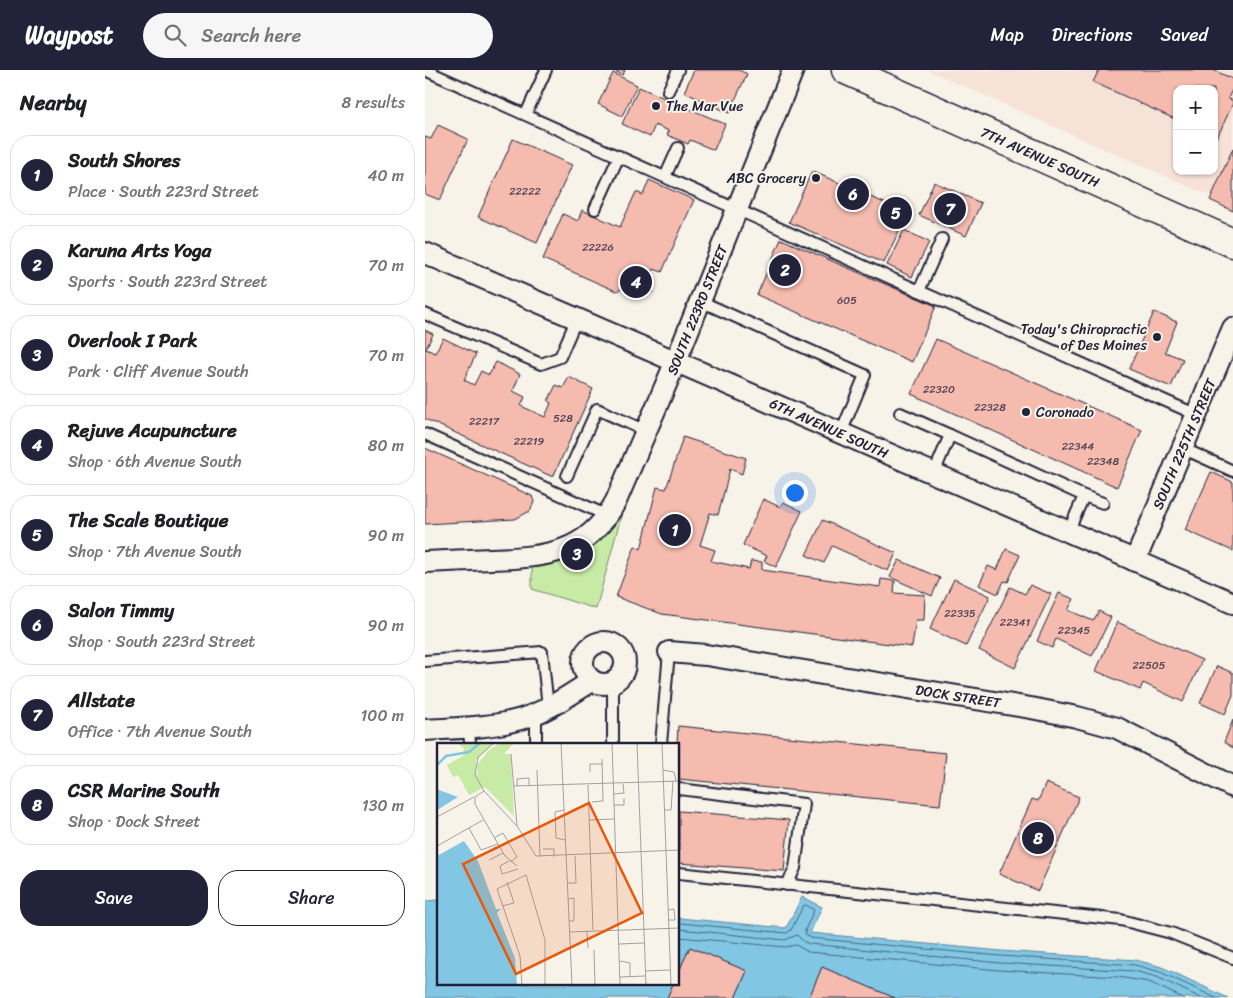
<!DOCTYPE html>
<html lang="en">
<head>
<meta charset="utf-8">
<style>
	:root { --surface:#fff; --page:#f6f6f6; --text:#202124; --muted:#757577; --line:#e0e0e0; --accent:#22223b }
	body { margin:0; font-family:Sriracha,sans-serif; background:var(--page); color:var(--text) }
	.controls { position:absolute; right:15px; top:15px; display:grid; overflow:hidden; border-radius:10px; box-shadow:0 1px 4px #0004 }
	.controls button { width:45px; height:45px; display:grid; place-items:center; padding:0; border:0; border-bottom:1px solid var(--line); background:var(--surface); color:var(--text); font:25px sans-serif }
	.you { position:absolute; left:369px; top:422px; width:18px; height:18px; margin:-12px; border:4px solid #fff; border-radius:50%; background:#1a73e8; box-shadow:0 0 0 8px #1a73e833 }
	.badge { display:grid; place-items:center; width:32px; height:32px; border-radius:50%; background:var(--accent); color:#fff; font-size:16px; font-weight:700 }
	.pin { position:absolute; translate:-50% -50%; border:2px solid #fff; box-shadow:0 1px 5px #0006 }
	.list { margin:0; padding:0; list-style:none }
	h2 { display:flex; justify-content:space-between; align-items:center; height:65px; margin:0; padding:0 20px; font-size:21px }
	h2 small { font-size:16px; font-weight:400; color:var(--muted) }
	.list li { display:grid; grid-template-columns:32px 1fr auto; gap:15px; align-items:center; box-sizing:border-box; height:80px; margin:0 10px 10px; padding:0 10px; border:1px solid var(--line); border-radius:20px }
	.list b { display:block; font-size:19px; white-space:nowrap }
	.list p { margin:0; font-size:16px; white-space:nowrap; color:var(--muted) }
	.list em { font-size:16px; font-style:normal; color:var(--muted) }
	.actions { display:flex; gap:10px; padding:15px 20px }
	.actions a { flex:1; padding:11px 0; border:1px solid var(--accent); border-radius:20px; text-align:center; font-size:18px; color:var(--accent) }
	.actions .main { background:var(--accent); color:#fff }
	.icon { flex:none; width:28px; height:28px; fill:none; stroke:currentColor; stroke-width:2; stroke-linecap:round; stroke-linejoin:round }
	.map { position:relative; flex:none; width:808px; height:928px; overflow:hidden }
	header { display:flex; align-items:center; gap:30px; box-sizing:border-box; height:70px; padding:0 25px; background:var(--accent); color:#fff }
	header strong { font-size:24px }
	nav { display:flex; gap:28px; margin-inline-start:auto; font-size:18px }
	.search { width:350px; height:45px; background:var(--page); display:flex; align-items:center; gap:12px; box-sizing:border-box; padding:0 18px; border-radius:28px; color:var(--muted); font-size:19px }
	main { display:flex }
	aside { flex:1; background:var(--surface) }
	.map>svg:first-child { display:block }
	.built { fill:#f6e2d7; fill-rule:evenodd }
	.green { fill:#c7eba5; stroke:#748670 }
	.water { fill:#81c7e3; stroke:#5b85a0 }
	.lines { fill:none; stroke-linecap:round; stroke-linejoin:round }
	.shore { stroke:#48647e; stroke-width:1 }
	.building { fill:#f5bbae; stroke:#22223b }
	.service-casing { stroke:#22223b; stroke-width:14 }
	.minor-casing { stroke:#22223b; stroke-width:24 }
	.secondary-casing { stroke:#22223b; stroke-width:31 }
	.service { stroke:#f7f3e8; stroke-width:10 }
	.minor { stroke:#f7f3e8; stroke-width:20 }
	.secondary { stroke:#f7f3e8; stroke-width:28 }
	.poi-dot { fill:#22223b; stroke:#f7f3e8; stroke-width:2 }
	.labels { text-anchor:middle; stroke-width:4; stroke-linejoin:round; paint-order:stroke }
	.number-label { font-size:11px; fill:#574858 }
	.poi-label { font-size:14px; fill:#22223b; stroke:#f7f3e8; text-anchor:start }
	.street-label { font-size:14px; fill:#22223b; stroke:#f7f3e8 }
	.inset-river { fill:none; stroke:#81c7e3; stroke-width:2.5 }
	.inset-road { fill:none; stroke:#a29fa3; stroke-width:1 }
	.view { fill:#e8590c; fill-opacity:0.15; stroke:#e8590c; stroke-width:2.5 }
	.inset-edge { fill:none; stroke:#22223b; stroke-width:2.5 }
</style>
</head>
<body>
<header>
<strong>Waypost</strong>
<div class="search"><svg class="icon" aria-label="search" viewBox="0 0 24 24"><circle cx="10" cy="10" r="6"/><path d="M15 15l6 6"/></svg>Search here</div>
<nav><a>Map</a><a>Directions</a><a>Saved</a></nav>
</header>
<main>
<aside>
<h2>Nearby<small>8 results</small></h2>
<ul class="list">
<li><span class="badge">1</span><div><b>South Shores</b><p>Place · South 223rd Street</p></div><em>40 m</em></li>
<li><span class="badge">2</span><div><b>Karuna Arts Yoga</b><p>Sports · South 223rd Street</p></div><em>70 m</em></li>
<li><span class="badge">3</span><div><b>Overlook I Park</b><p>Park · Cliff Avenue South</p></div><em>70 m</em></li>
<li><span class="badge">4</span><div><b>Rejuve Acupuncture</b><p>Shop · 6th Avenue South</p></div><em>80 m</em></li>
<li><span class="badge">5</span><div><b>The Scale Boutique</b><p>Shop · 7th Avenue South</p></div><em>90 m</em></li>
<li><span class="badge">6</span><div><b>Salon Timmy</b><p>Shop · South 223rd Street</p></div><em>90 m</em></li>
<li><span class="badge">7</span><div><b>Allstate</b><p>Office · 7th Avenue South</p></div><em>100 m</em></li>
<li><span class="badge">8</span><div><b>CSR Marine South</b><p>Shop · Dock Street</p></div><em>130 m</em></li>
</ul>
<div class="actions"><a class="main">Save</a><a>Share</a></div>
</aside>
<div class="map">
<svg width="808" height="928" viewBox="0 0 808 928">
	<rect width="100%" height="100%" fill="#f7f3e8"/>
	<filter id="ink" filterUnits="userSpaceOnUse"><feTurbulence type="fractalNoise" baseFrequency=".02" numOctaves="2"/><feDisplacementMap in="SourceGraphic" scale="10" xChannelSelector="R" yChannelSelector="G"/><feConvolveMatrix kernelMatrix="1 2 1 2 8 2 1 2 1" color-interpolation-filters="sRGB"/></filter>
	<g filter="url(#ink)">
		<path class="built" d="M502,0H808V136ZM752,19H789V101H752Z"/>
		<polygon class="green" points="191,431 198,439 171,539 107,519 107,488 131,481"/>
		<polygon class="water" points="377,827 397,837 385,863 576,881 711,890 737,897 803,928 0,928 0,831 14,830 14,914 254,914 254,848 361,858"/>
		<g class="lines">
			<g class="shore">
				<polyline points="254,853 362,863 366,860 378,836 381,835 389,840 380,860 381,865 385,868 575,886 710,895 735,902 791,928"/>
				<polyline points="254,859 360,870 372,865 379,872 385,874 575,893 709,901 732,907 776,928"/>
				<polyline points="254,867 360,877 371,875 383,882 574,900 693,907 724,912 758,928"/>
			</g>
		</g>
		<g class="building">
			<polygon points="187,0 200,0 198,5"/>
			<polygon points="269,0 314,0 322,4 304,43 259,22"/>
			<polygon points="674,0 788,0 808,9 808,18 803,28 808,31 808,33 792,68 789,67 789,19 752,19 752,50 668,12"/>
			<polygon points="188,3 212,15 197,46 173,34"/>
			<polygon points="214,17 300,54 289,80 265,70 263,74 242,65 244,61 230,55 225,67 197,54"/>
			<polygon points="13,55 43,69 15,130 0,124 0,67 6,69"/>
			<polygon points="88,69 147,95 112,173 53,147"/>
			<polygon points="808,78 808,141 785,130"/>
			<polygon points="387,101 482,143 459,193 364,152"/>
			<polygon points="224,110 269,130 237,202 229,199 224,210 228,222 211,229 206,216 191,221 118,189 138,144 153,151 157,140 195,157 211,122 218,125"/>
			<polygon points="509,112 556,133 541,166 494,145"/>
			<polygon points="479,160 504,172 487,207 462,195"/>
			<polygon points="356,169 511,236 487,292 332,225"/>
			<polygon points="729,242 752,252 740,282 758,289 746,317 704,299"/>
			<polygon points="0,260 8,264 1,279 10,283 18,268 51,284 39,310 49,315 56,301 64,305 71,292 95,304 88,321 100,327 96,336 120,347 126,333 123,331 131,315 138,318 144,307 168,319 128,407 0,349"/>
			<polygon points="511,269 717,360 692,417 486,324"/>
			<polygon points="258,367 321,388 317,404 305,399 293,445 285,443 275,475 290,480 286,491 324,499 326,491 337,492 337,500 455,517 456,509 470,511 469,523 500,525 499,550 491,550 487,577 237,544 191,527 210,476 216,479 232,417 241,419"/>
			<polygon points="0,378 107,426 109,432 105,441 90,449 0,454"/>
			<polygon points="786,402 808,412 808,481 760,460"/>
			<polygon points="338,429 355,437 358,432 377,441 351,497 339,491 342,486 318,475"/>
			<polygon points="398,450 471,483 463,501 407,476 399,493 381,485"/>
			<polygon points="581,479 595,485 583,512 579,511 573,524 554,515 563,496 572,500"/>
			<polygon points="474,490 515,508 507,526 465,507"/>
			<polygon points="529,509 565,526 541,576 505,559"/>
			<polygon points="605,515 626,524 590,598 554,580 585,517 600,524"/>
			<polygon points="634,523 649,529 643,540 668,551 674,541 686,547 667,586 631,569 627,578 612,571"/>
			<polygon points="692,552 777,590 758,632 718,613 715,620 671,601"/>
			<polygon points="792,596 808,603 808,625 800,644 775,633"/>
			<polygon points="808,650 808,678 799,672"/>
			<polygon points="253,656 521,683 515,735 254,709 254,674 252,674"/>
			<polygon points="621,713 654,727 613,821 574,804 607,729 613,731"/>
			<polygon points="254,741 364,750 359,801 254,793"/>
			<polygon points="265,877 322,901 310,928 242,928 248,914 254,914 254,901"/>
			<polygon points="397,897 470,928 384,928"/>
		</g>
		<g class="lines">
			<defs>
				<g id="service">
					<polyline points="0,0 772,345"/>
					<polyline points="243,21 253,0"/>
					<polyline points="101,44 121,0"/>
					<polyline points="240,107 253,78"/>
					<polyline points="170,139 194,86"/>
					<polyline points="494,221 517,169"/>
					<polyline points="275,231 440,305 416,363"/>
					<polyline points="0,244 116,294 135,287 152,248"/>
					<polyline points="475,343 525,365"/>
					<polyline points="0,364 183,446"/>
					<polyline points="757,378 808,401"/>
					<polyline points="509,403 525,365 659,426 643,462"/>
					<polyline points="142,406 172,339 221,361"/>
					<polyline points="659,426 678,433"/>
					<polyline points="0,591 117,582 123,637"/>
					<polyline points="44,657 45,674"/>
					<polyline points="111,674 111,643"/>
					<polyline points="188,674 188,612"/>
					<polyline points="236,674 244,582"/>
					<polyline points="254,719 379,734 370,798 362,815"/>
					<polyline points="254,803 696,850 746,863 808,888"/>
				</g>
				<g id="minor">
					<polyline points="0,183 808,533"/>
					<polyline points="710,491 808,258"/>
					<path d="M0,492C22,491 44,490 66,489C121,487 163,484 191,431L251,291L368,0"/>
					<circle cx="179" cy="593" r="21"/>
					<polyline points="244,582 281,585 606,638 652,647 692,658 808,717"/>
					<path d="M0,660C31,658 65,658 96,649C121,642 144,625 167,611"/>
				</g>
				<polyline id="secondary" points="421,0 808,173"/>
			</defs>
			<use href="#service" class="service-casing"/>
			<use href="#minor" class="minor-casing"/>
			<use href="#secondary" class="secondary-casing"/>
			<use href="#service" class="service"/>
			<use href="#minor" class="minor"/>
			<use href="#secondary" class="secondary"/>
		</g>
	</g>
	<g class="poi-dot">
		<circle cx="231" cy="36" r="5"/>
		<circle cx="391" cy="108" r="5"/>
		<circle cx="732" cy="267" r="5"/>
		<circle cx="601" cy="342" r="5"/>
	</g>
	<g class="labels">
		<g class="number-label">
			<text x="100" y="125">22222</text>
			<text x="173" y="181">22226</text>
			<text x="422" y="234">605</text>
			<text x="514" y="323">22320</text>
			<text x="565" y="341">22328</text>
			<text x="138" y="352">528</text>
			<text x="59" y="355">22217</text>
			<text x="104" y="375">22219</text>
			<text x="653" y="380">22344</text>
			<text x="678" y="395">22348</text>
			<text x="535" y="547">22335</text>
			<text x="590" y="556">22341</text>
			<text x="649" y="564">22345</text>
			<text x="724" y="599">22505</text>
		</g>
		<g class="poi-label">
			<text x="241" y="41">The Mar Vue</text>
			<text x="381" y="113" text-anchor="end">ABC Grocery</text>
			<text x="722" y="264" text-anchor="end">Today's Chiropractic<tspan x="722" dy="16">of Des Moines</tspan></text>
			<text x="611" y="347">Coronado</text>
		</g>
		<g class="street-label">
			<text transform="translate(615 87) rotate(24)" y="5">7TH AVENUE SOUTH</text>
			<text transform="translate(272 240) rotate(-68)" y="5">SOUTH 223RD STREET</text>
			<text transform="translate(404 358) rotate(24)" y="5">6TH AVENUE SOUTH</text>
			<text transform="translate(759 374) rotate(-67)" y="5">SOUTH 225TH STREET</text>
			<text transform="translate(533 626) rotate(9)" y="5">DOCK STREET</text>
		</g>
	</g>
	<g transform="translate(12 673)">
		<rect width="242" height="242" fill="#f7f3e8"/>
		<path d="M21,0H57L39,17V29L41,33L40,22L52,7L63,0H77L67,11H74L77,73L48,44L32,52L21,32L16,34L10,22L26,13L27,6Z" fill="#c7eba5"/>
		<path d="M0,46L2,47L21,54L0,67ZM27,98L41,118L59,166H64L60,170L78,215L80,242H0V113Z" fill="#81c7e3"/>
		<path class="inset-river" d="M0,22L9,13L32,9L43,0"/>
		<path class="inset-road" d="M57,0L41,14L38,32L47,48L80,83L99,113L243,107M124,0L135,242M175,0L183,242M200,0L209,242M225,0L234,242M74,11L80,83M100,27L103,114M226,27L237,29L239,38M153,29V21H165M151,42L156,187M77,43L243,38M80,43V36L92,35V42M47,48L38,54V61L68,113L80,123M177,51L187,50L186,41M155,59L166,58L165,16M177,62H187V55M127,67L118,69L119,95L128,97M227,67H234L236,38M0,74L37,54M152,77L178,76M32,85L44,107L61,101M57,95L66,90L80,114L73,119M0,103L46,77M106,106H117V114M52,117L66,110M72,118L63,123L65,131L81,126M130,140H139L138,113M131,156L137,155V178H132M65,163L77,160L70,139M231,167L237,166L238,177H232M150,188L151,205M132,189L243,185M182,201L207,200M157,207L158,242M183,218L193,220V233M208,228L233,227M183,234L208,233M85,242L83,213L60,146L89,132L108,197V242"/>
		<path class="view" d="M152,60L205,170L79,231L26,121Z"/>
		<rect width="242" height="242" class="inset-edge"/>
	</g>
</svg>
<div class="controls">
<button>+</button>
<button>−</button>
</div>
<div class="you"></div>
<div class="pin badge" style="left:250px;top:460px">1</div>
<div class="pin badge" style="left:360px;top:200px">2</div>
<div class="pin badge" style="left:152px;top:484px">3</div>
<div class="pin badge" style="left:211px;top:212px">4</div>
<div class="pin badge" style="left:471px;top:143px">5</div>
<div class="pin badge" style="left:428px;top:124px">6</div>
<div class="pin badge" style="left:525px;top:139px">7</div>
<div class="pin badge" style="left:613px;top:768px">8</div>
</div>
</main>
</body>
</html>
